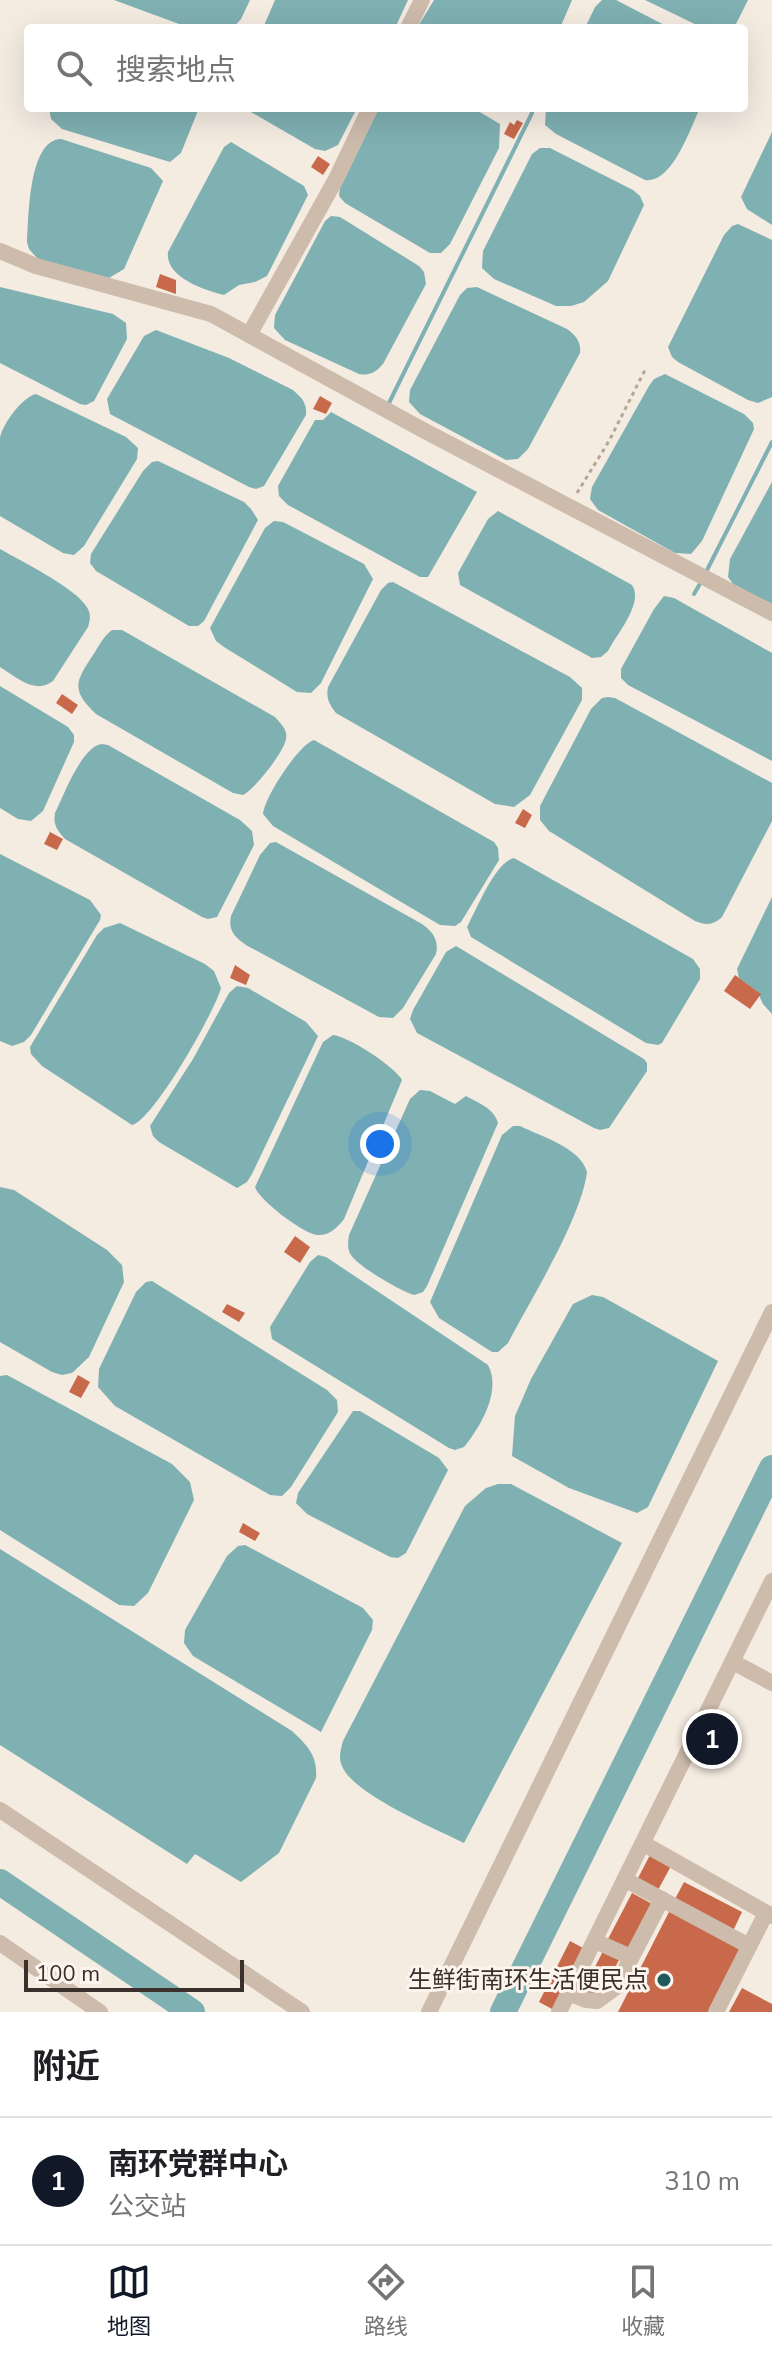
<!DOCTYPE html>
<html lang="zh">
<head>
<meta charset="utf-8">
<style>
	:root { --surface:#fff; --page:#f6f6f6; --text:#202124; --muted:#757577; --line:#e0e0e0; --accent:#111827 }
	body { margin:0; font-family:"Nunito Sans","Noto Sans SC",sans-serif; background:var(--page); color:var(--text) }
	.scale { position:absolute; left:24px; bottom:20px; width:220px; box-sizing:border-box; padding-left:8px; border:4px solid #3b302b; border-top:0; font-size:22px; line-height:28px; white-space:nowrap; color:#3b302b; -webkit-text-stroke:6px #fbf5ee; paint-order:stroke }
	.you { position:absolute; left:380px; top:1144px; width:28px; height:28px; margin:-20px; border:6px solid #fff; border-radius:50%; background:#1a73e8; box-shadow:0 0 0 12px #1a73e833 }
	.badge { display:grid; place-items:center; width:52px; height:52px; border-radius:50%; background:var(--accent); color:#fff; font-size:26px; font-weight:700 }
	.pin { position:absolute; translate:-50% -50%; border:4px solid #fff; box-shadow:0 2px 8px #0006 }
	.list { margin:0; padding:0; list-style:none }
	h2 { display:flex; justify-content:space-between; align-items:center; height:104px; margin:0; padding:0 32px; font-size:34px }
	h2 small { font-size:26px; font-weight:400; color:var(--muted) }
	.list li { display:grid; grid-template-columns:52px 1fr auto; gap:24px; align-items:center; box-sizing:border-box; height:128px; padding:0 32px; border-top:2px solid var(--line) }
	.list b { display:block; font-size:30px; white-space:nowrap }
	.list p { margin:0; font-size:26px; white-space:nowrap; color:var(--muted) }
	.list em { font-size:26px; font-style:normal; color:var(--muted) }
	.icon { flex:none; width:44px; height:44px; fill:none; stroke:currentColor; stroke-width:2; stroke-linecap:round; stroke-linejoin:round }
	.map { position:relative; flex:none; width:772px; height:2012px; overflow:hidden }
	.search { position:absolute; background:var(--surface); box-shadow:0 8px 32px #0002; left:24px; right:24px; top:24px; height:88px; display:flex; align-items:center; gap:20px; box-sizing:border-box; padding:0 28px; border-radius:8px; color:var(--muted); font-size:30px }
	.sheet { height:232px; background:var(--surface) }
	nav { display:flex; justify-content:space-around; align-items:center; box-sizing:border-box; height:112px; border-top:2px solid var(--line); background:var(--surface); font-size:22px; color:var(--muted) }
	nav a { display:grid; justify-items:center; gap:4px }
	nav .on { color:var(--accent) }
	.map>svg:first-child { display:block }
	.water { fill:#7fb0b2 }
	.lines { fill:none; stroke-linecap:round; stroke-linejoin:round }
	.stream { stroke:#7fb0b2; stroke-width:4 }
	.river { stroke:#7fb0b2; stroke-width:26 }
	.building { fill:#c8694b }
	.path { stroke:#b9a596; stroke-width:3; stroke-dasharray:4 4; stroke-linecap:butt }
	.minor { stroke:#cdbbac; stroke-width:16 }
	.poi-dot { fill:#1f5a5e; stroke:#fbf5ee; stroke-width:3 }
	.labels { text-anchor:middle; stroke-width:6; stroke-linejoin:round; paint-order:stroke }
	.poi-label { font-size:24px; fill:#3b302b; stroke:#fbf5ee; text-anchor:end }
</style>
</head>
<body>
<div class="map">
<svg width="772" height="2012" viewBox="0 0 772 2012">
	<rect width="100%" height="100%" fill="#f4ebe1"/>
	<g class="water">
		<polygon points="114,0 250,0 241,19 233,28 190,28"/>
		<polygon points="275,0 408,0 395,28 263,28"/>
		<polygon points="434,0 572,0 560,28 417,28"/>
		<polygon points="602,0 616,0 670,28 585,28 595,7"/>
		<polygon points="645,0 748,0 734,28 703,28"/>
		<polygon points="49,108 199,108 181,153 170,162 62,129 51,119"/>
		<polygon points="244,108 357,108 338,145 325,151 315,149"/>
		<polygon points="379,108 473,108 500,124 499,148 450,244 441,253 430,253 345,203 339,196 340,188"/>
		<path d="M546,108H700C690,129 672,184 645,180L556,134L545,125Z"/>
		<polygon points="772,132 772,225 747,209 741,197"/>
		<path d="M61,139L151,168L163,181L124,269L109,278L38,259L29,249L27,242C29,218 28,140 61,139Z"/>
		<path d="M231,142L304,186L308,195L267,276L255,282L239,285L224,295C204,290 165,277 168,252L224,147Z"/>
		<polygon points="540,148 550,148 633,190 640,196 644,205 608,281 584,302 571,306 556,306 494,279 482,268 483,251 532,154"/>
		<path d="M331,216L340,217L419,266L424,272L426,284L383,364C376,372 370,376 359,374L285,340L274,328L275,315L325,221Z"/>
		<polygon points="738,224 772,240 772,397 758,403 748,400 678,362 672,357 668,347 724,235 732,226"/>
		<polygon points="0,287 113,314 126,323 127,339 94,401 86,405 80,404 0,363"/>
		<path d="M477,287L567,329C576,336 581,341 580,353L528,449L518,459L506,460L420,414L409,402L410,390L460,295L467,288Z"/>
		<path d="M156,330L229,358L293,390C302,398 307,403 306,415L264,486L256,489L249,487L110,414L107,399L144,336Z"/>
		<polygon points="665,374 744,414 753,423 754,429 702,541 691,554 675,553 598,510 590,499 592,487 649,386 654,379"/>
		<path d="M36,394L126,437L138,448L137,459L84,546L74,555L63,553L0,516C0,494 0,457 0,437C3,424 22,397 36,394Z"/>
		<polygon points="331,412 477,492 428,577 420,577 288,505 279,496 278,486 315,420 323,420"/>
		<polygon points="158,461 244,502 251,509 258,520 204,621 198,626 189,626 96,571 90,563 91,554 143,471 152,462"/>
		<polygon points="772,482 772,604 733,584 728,577 730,559"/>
		<path d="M498,511L632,585C644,603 617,634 608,651L601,657L592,658L460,585L458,573L488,519Z"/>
		<polygon points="274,521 283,522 364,564 373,579 321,683 311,693 297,692 224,647 216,641 210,628 265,528"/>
		<path d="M0,549C19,560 80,590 88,609C91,615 90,621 88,627L53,681C35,695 16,677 0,667Z"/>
		<path d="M393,582L570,677L582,688V700L530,795L514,807L495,804L336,713C329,704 326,698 328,687L381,590L388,583Z"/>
		<polygon points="664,596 674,598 772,653 772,761 628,685 621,678 621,669 654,609"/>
		<path d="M112,630H122L275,717C281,724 288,730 286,739C284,752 254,790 243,795L233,793L96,714C71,690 75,682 93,655C99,646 103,637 112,630Z"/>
		<polygon points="0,686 68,727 74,735 74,742 43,811 31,821 18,819 0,808"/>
		<path d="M608,697L615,698L772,783V821L722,917C712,926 706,925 695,921L549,831L540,820V806L591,709L602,698Z"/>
		<path d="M314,740L494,842L498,848L499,860L461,922L455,926L440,925L273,826L263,814C264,798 299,744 314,740Z"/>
		<path d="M101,744L108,745L240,820L252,831L254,845L217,917L208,919L202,917L65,839C57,830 53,825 55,813C64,795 81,748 101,744Z"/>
		<path d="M276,842L422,924C433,932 439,940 436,954L403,1008L393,1018L379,1017L246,945C235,937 228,931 231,916L260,855L270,843Z"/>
		<polygon points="0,854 90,900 101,915 100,920 31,1035 24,1042 12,1046 0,1041"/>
		<path d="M514,858L693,959L700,969V979L662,1043L658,1045L646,1043L471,937L467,927L470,921C479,904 496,862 514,858Z"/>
		<polygon points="772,897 772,1014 763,1004 757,991 739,978 737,969"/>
		<path d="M120,923L205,964L214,971L221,988C214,1013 154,1119 132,1125L42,1066L31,1054L30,1047L97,935L104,928Z"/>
		<polygon points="456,946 644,1059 647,1063 647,1071 609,1128 600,1130 594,1128 417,1033 410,1019 413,1010 446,952"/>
		<polygon points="237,986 248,988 306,1022 318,1036 252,1174 247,1182 237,1188 159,1142 153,1136 150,1126 193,1059 229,993"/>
		<path d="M333,1035C348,1036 395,1067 402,1080L344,1219C337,1228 329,1236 317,1235C302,1233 259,1200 255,1187L323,1042Z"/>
		<path d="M420,1090L430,1091L455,1104L466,1096C478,1103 494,1108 498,1123L427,1286L423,1292L414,1295C399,1290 359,1267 351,1255C347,1249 348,1243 349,1235L410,1099Z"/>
		<path d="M513,1126H520C540,1136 581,1148 587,1172C581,1219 531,1299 508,1343L498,1352H492L439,1318L430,1302L502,1135Z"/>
		<polygon points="0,1187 14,1190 107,1250 122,1265 124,1282 89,1357 72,1373 62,1375 52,1372 0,1342"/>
		<path d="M318,1255L326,1257L488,1365C502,1391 480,1427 464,1447L455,1450L449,1448L272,1339L270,1327L310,1262Z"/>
		<polygon points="152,1281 327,1390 337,1400 338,1412 291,1487 282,1496 270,1495 115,1406 98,1387 99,1369 136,1292 146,1282"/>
		<polygon points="592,1295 603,1297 718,1361 648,1507 637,1513 569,1488 512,1456 515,1416 531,1379 573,1304"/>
		<polygon points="7,1375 172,1464 190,1482 194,1500 148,1593 134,1606 119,1605 0,1530 0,1376"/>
		<polygon points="353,1411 360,1411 439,1458 448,1470 406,1553 398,1558 390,1557 307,1514 296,1503 298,1493"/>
		<path d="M498,1484H511L622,1543L464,1843C434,1828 353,1794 342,1766C338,1757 341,1749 343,1741L465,1506L486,1488Z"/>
		<polygon points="245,1545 363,1608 373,1620 372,1630 321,1732 193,1656 184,1643 185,1630 227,1556 238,1546"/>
		<path d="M0,1549L292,1731C307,1745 318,1756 316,1778L279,1853L241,1882L195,1854L187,1864L0,1745Z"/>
	</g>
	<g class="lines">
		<g class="stream">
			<polyline points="387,407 532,113"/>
			<polyline points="705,574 772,442"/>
			<polyline points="694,594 701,582"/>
		</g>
		<g class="river">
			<polyline points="0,1882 192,2012"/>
			<polyline points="503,2012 772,1468"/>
		</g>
	</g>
	<g class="building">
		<polygon points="517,120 523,123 514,139 504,134 510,122 514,125"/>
		<polygon points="318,156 330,164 323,175 311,167"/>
		<polygon points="160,274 176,280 176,294 156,287"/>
		<polygon points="320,396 332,403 326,414 313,409"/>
		<polygon points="62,694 78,705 72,714 56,703"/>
		<polygon points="523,809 532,815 525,828 515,823"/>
		<polygon points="50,832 63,839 57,850 44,844"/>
		<polygon points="235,965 250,975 246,985 230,978"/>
		<polygon points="735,975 761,994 750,1009 724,991"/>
		<polygon points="295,1236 310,1247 300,1263 284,1252"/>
		<polygon points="227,1304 245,1313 239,1322 222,1312"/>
		<polygon points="78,1375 90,1382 81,1398 69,1392"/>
		<polygon points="243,1523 260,1533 255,1541 239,1532"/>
		<polygon points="650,1855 671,1866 658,1890 637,1880"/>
		<polygon points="684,1882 742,1912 733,1931 674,1901"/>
		<polygon points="632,1893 654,1905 631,1950 608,1939"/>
		<polygon points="671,1908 746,1946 712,2012 618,2012"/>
		<polygon points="570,1941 585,1949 554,2010 539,2002"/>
		<polygon points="603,1951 619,1960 599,1999 583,1991"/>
		<polygon points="742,1988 772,2004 772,2012 729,2012"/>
	</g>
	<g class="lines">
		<polyline class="path" points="577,493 609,441 646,368"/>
		<g class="minor">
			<polyline points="408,28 422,0"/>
			<polyline points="0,251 36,266 211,314 423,430 772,613"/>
			<polyline points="249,335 336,179 370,108"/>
			<polyline points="733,1662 772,1683"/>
			<polyline points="0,1810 302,2012"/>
			<polyline points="644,1844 772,1916"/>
			<polyline points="626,1880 749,1946"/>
			<polyline points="595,1941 631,1957"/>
			<polyline points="0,1943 100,2012"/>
			<polyline points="569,1993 586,2000 597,2001 616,1987 662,1899"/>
			<polyline points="429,2012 772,1312"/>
			<polyline points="559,2012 772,1581"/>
			<polyline points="716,2012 766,1913"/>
		</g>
	</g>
	<circle class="poi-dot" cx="664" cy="1980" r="8"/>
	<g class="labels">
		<g class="poi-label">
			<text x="648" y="1988">生鲜街南环生活便民点</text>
		</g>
	</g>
</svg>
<div class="scale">100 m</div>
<div class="you"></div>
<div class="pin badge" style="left:712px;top:1739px">1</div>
<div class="search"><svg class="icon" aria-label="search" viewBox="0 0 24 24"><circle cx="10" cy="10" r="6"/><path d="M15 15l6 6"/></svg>搜索地点</div>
</div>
<section class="sheet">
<h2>附近<small></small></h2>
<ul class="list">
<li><span class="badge">1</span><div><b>南环党群中心</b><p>公交站</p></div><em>310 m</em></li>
</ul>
</section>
<nav>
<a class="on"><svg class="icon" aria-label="map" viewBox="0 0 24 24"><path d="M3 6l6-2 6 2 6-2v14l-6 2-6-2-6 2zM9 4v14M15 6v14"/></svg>地图</a>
<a><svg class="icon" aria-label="directions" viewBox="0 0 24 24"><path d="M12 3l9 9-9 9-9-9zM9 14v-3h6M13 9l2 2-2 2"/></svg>路线</a>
<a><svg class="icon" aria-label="saved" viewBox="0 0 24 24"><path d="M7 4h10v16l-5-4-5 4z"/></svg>收藏</a>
</nav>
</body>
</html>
